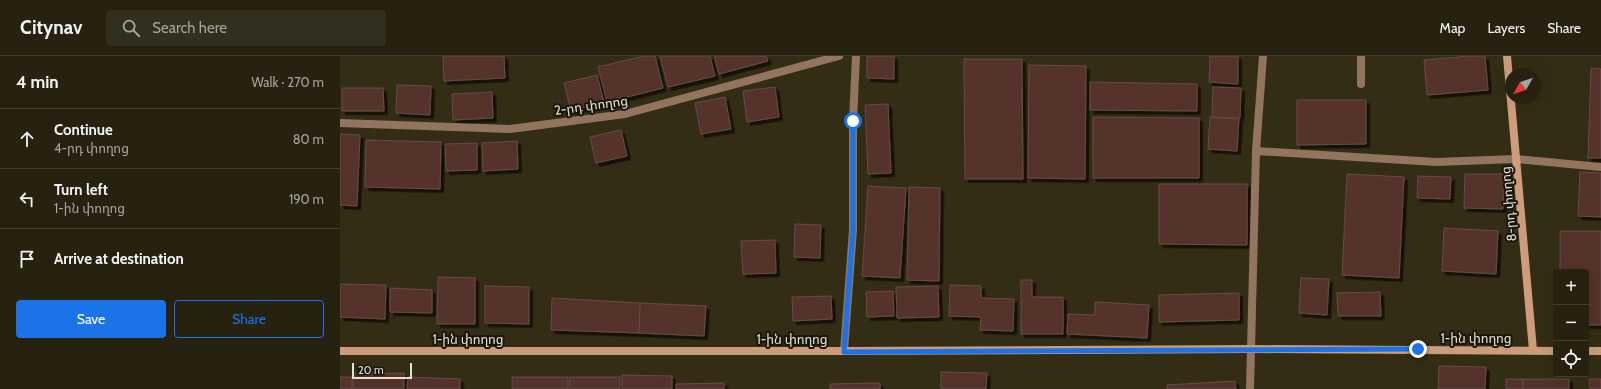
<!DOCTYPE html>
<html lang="en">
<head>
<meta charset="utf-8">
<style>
	:root { --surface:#272210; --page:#332f1e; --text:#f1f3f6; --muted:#a4a49f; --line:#433f30; --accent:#1a73e8 }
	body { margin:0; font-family:Cabin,"Noto Sans Armenian",sans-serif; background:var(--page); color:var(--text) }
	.controls { position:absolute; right:12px; bottom:12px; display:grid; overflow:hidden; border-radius:4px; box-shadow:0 4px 16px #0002 }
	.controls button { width:36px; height:36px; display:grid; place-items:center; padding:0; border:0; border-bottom:1px solid var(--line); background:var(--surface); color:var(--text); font:20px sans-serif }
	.compass { position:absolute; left:1165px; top:12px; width:36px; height:36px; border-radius:50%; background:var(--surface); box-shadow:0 4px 16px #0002; rotate:230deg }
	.scale { position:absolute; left:12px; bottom:10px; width:60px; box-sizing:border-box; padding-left:4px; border:2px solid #e4e0d2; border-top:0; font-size:11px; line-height:14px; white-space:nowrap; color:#e4e0d2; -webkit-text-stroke:3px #19150b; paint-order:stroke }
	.stop { position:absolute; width:12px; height:12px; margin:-9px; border:3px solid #1a73e8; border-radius:50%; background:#fff }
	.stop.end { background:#1a73e8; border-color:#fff; box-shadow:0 1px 4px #0008 }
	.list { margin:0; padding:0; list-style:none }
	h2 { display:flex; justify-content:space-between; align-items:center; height:52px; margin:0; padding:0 16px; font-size:17px }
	h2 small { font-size:13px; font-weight:400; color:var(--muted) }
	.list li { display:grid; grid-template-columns:26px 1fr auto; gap:12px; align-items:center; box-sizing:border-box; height:60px; padding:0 16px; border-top:1px solid var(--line) }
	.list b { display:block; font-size:15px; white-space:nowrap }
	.list p { margin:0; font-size:13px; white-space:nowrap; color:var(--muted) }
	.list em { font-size:13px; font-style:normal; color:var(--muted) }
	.actions { display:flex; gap:8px; padding:12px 16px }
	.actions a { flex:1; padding:9px 0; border:1px solid var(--accent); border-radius:4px; text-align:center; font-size:14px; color:var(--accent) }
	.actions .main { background:var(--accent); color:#fff }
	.icon { flex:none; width:22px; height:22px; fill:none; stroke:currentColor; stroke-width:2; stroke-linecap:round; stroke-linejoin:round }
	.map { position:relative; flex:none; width:1261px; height:333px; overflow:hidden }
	header { display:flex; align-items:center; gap:24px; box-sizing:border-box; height:56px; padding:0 20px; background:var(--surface); border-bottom:1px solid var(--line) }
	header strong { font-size:19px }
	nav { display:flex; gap:22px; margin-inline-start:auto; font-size:14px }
	.search { width:280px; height:36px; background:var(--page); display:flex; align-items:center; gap:10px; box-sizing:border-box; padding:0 14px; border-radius:4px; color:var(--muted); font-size:15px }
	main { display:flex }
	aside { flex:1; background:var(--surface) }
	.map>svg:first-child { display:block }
	.building { fill:#54322c; stroke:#674c46; filter:url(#shadow) }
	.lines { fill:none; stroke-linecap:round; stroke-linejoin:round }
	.service { stroke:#93745f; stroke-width:8 }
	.minor { stroke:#93745f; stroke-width:8 }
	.secondary { stroke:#cd9c7a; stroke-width:8 }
	.route { stroke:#1a73e8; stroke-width:5 }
	.labels { text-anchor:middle; stroke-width:4; stroke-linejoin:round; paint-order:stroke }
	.street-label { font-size:13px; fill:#e4e0d2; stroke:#19150b }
</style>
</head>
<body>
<header>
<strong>Citynav</strong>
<div class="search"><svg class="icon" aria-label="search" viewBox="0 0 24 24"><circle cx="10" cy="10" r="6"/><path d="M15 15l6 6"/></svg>Search here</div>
<nav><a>Map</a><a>Layers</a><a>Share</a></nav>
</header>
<main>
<aside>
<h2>4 min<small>Walk · 270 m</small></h2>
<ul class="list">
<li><svg class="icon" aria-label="ahead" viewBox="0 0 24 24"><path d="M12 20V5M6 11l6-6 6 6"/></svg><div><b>Continue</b><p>4-րդ փողոց</p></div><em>80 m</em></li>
<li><svg class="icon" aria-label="left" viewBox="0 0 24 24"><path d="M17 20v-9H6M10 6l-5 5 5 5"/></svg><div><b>Turn left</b><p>1-ին փողոց</p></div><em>190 m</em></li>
<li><svg class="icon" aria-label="arrive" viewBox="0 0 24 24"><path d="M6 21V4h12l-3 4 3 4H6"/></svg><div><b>Arrive at destination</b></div></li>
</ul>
<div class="actions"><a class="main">Save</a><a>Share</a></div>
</aside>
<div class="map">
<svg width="1261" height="333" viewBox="0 0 1261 333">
	<defs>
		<filter id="shadow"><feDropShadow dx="3.5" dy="3.5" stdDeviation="0" flood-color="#0009"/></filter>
	</defs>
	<rect width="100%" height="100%" fill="#342d15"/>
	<g class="building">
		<polygon points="103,0 164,0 165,22 104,25"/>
		<polygon points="304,0 315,0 323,32 267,46 258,11"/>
		<polygon points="320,0 370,0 375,20 328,31"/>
		<polygon points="374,0 426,0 428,5 379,18"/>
		<polygon points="527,0 554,0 554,23 527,22"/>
		<polygon points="870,0 898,0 898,28 869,26"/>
		<polygon points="1130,0 1145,0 1148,34 1087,39 1084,4"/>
		<polygon points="624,3 682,3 683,123 625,123"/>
		<polygon points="689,9 746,10 745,123 688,122"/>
		<polygon points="1251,12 1261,13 1261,102 1248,102"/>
		<polygon points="257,19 264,46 231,55 224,27"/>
		<polygon points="750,26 857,28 857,55 750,54"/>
		<polygon points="57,29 91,30 90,59 56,57"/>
		<polygon points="435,31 439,61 407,66 403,35"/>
		<polygon points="873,31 901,32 900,62 872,61"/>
		<polygon points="2,32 43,32 44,55 2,55"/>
		<polygon points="152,36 153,62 113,64 112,38"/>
		<polygon points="385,41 391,73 361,78 355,47"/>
		<polygon points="957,44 1026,44 1026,88 957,89"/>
		<polygon points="548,48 551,117 528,118 525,49"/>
		<polygon points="753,61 859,62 859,122 753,122"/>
		<polygon points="870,61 899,63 897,95 868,93"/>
		<polygon points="281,74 287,100 256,107 250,81"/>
		<polygon points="0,78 20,79 17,150 0,149"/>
		<polygon points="26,84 101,86 100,133 25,131"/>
		<polygon points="177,85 178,113 143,115 142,87"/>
		<polygon points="137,87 137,114 106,115 105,88"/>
		<polygon points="1240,116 1261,117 1261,161 1238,160"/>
		<polygon points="1007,118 1064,121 1059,222 1002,219"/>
		<polygon points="1125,118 1164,118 1163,153 1124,152"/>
		<polygon points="1078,120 1111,121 1110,143 1077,142"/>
		<polygon points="819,128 907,128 907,189 819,188"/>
		<polygon points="528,130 566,132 560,222 522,220"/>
		<polygon points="569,131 600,132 599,225 567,224"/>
		<polygon points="455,168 481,169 480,202 454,201"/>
		<polygon points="1104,172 1158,175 1156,218 1102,215"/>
		<polygon points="1220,175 1261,175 1261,269 1246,269 1246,216 1220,216"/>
		<polygon points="435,184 436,217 403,218 401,185"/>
		<polygon points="98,221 135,222 135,268 97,268"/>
		<polygon points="961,222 989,223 987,259 959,257"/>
		<polygon points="681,224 692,224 692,241 723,241 723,278 681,278"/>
		<polygon points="0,228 46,229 45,263 0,261"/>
		<polygon points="610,229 641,230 641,242 674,243 673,275 640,274 641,261 609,260"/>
		<polygon points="145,230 189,231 189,268 145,267"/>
		<polygon points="598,230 599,261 557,262 556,231"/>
		<polygon points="50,232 92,234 92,257 50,256"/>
		<polygon points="553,235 554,260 527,261 526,236"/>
		<polygon points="1040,236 1041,260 998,260 997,237"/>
		<polygon points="899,237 899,264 819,266 819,239"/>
		<polygon points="491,240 492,263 453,265 452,241"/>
		<polygon points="212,242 300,247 299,277 211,274"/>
		<polygon points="755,246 809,249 807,282 727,278 728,258 755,259"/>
		<polygon points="300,247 366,250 364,280 299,277"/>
		<polygon points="1099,310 1146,311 1145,333 1098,333"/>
		<polygon points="601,316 647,317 646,333 601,333"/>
		<polygon points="64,317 64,333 13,333 13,318"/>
		<polygon points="282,319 332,320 332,333 282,333"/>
		<rect x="0" y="321" width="12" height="12"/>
		<polygon points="68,321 120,323 120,333 67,333"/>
		<rect x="172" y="321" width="56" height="12"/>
		<polygon points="230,321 280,321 280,333 229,333"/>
		<rect x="1166" y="323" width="17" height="10"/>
		<rect x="1183" y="323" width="46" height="10"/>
		<polygon points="1249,323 1261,323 1261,333 1250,333"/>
		<polygon points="895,325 896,333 827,333 827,329"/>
		<polygon points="384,327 384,333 336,333 336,328"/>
		<polygon points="540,327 540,333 490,333 490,328"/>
	</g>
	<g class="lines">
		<g class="service">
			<polyline points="1021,28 1021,0"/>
			<polyline points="1176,103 1261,111"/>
		</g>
		<g class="minor">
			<polyline points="0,67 170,73 285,58 499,0"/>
			<polyline points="916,95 1096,106 1176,103"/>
			<polyline points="504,295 513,174 513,65 516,0"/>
			<polyline points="910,333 916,95 923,0"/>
		</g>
		<g class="secondary">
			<polyline points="1167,0 1193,294"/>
			<polyline points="0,295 504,295 912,293 1216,295"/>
			<polyline points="1246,295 1261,295"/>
		</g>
	</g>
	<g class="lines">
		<polyline class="route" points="513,65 513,174 504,296 1078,293"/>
	</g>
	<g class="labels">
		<g class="street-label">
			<text transform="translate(251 49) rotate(-8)" y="5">2-րդ փողոց</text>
			<text transform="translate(1168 148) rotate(-95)" y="5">8-րդ փողոց</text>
			<text x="1136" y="287">1-ին փողոց</text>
			<text x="128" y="288">1-ին փողոց</text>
			<text x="452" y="288">1-ին փողոց</text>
		</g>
	</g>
</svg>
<div class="controls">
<button>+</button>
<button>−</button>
<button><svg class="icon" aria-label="locate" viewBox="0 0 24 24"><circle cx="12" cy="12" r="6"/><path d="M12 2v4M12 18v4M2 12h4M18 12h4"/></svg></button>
</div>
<svg class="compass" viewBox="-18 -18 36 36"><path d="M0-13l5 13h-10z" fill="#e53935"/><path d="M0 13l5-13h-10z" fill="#a4a49f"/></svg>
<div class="scale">20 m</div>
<div class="stop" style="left:513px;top:65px"></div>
<div class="stop end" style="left:1078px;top:293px"></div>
</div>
</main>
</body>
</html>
